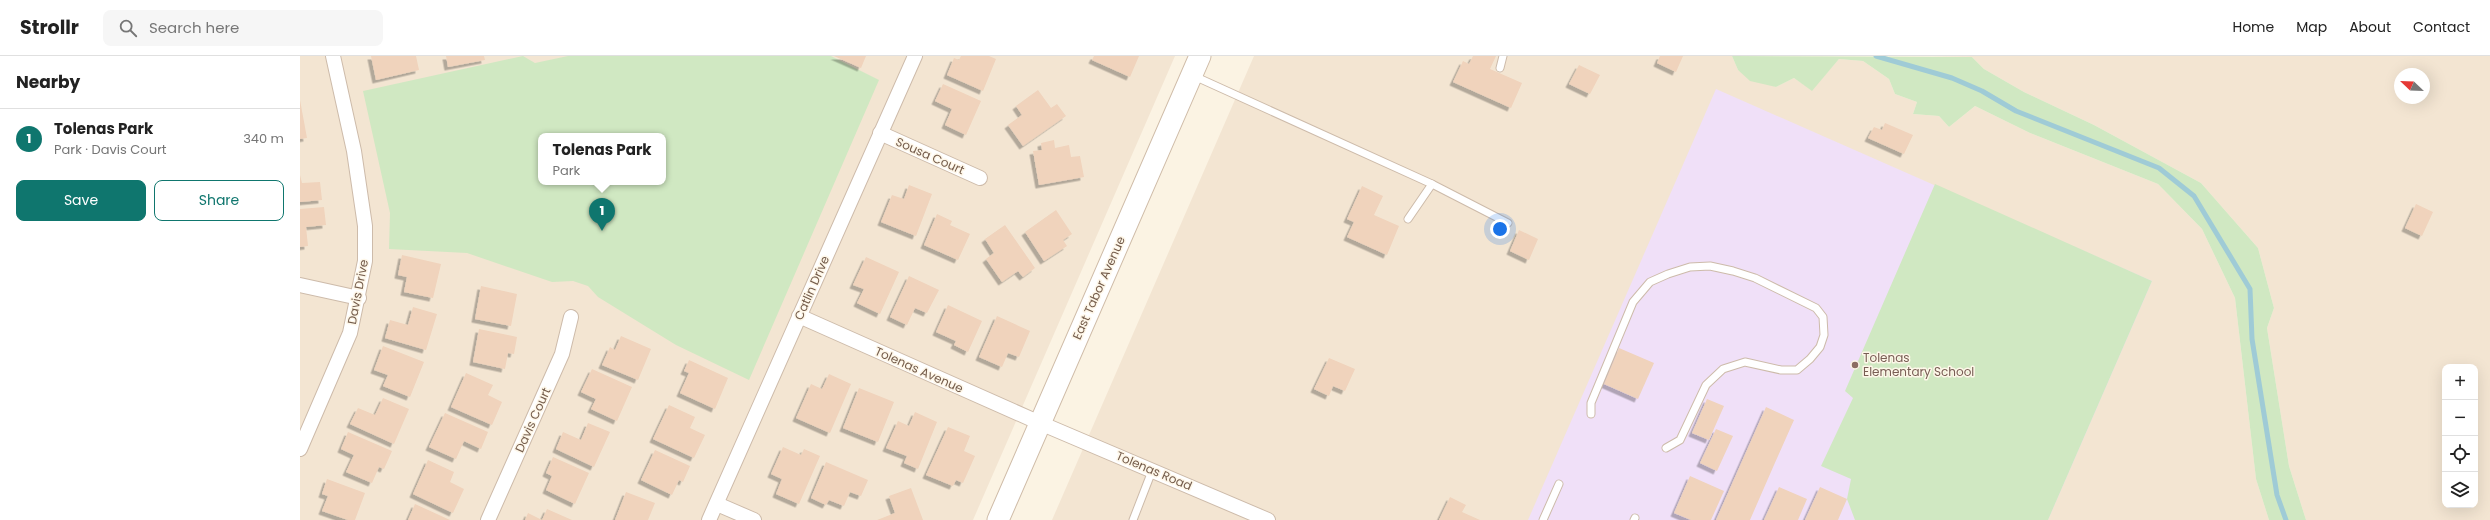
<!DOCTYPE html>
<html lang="en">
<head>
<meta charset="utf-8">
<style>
	:root { --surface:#fff; --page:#f6f6f6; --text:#222; --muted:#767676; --line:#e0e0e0; --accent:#0f766e }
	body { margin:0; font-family:Poppins,sans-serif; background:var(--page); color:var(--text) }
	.controls { position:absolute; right:12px; bottom:12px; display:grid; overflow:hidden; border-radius:8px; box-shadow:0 4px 16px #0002 }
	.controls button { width:36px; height:36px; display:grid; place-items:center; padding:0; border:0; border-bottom:1px solid var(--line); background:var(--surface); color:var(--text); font:20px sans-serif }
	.compass { position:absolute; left:2094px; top:12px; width:36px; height:36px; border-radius:50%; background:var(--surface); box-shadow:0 4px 16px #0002; rotate:293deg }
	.you { position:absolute; left:1200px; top:173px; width:14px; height:14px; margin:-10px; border:3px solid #fff; border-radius:50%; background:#1a73e8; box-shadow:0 0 0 6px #1a73e833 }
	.badge { display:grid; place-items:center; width:26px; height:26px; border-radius:50%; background:var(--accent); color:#fff; font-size:13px; font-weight:700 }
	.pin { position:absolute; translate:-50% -33px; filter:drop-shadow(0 1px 2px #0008) }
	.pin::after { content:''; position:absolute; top:21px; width:14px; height:12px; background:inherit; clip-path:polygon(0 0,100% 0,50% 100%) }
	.popup { position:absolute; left:238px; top:77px; width:128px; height:52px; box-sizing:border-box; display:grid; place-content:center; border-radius:8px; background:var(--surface); filter:drop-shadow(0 1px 3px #0005); font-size:13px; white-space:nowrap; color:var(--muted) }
	.popup b { font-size:15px; color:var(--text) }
	.popup::after { content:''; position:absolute; left:50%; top:100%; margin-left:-8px; border:8px solid transparent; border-top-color:var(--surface) }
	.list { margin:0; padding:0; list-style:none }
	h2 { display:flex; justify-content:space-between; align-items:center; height:52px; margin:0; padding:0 16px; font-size:17px }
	h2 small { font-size:13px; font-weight:400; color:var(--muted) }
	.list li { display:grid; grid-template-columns:26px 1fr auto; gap:12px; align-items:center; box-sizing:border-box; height:60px; padding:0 16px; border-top:1px solid var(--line) }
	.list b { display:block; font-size:15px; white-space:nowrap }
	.list p { margin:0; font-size:13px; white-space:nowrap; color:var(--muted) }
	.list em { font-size:13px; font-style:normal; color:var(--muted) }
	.actions { display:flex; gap:8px; padding:12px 16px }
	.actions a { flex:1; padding:9px 0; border:1px solid var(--accent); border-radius:8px; text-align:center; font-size:14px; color:var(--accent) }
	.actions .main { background:var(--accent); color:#fff }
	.icon { flex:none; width:22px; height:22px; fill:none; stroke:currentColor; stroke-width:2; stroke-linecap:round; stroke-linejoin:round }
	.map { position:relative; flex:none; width:2190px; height:464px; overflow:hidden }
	header { display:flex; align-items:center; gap:24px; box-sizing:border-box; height:56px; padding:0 20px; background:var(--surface); border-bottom:1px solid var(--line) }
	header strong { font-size:19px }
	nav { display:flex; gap:22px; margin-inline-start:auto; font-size:14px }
	.search { width:280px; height:36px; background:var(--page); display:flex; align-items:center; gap:10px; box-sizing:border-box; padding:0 14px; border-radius:8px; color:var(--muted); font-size:15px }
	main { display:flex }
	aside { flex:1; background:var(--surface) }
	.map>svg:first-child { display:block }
	.residential { fill:#f3e5d2; fill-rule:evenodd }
	.education { fill:#f0e0f8 }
	.green { fill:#d0e8c2; fill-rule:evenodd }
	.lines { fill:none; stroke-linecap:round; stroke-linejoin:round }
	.stream { stroke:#9fcbd6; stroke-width:5 }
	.building { fill:#f0d3bc; filter:url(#shadow) }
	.service-casing { stroke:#cdbbaa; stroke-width:9 }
	.minor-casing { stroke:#cdbbaa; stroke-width:16 }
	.secondary-casing { stroke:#cfbca8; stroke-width:23 }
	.service { stroke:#fff; stroke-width:7 }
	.minor { stroke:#fff; stroke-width:14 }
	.secondary { stroke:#fff; stroke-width:21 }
	.education-dot { fill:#8d6e63; stroke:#fef7e9; stroke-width:1.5 }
	.labels { text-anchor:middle; stroke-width:3; stroke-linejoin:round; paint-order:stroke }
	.street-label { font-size:12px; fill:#735b4a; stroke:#fef7e9 }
	.education-label { font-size:12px; fill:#785e54; stroke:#fef7e9; text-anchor:start }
</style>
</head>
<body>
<header>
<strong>Strollr</strong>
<div class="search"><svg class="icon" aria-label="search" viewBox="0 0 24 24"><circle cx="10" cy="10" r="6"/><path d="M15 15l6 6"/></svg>Search here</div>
<nav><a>Home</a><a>Map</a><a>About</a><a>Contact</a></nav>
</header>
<main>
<aside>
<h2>Nearby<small></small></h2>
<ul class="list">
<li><span class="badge">1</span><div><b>Tolenas Park</b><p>Park · Davis Court</p></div><em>340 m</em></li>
</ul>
<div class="actions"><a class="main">Save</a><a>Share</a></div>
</aside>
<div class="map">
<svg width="2190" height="464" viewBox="0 0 2190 464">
	<defs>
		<filter id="shadow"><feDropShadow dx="-3.5" dy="3.5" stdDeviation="0" flood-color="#0004"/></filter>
	</defs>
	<rect width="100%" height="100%" fill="#fbf3e3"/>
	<g class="residential">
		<path d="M0,0H875L673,464H0ZM241,80H363V126H241Z"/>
		<polygon points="954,0 1432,0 1438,14 1476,31 1494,22 1512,34 1539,3 1563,5 1589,23 1595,38 1617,46 1613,58 1639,60 1649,71 1675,50 1730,77 1858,128 1902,173 1935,242 1956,423 1969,464 752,464"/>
		<path d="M1631,0H2190V464H2006L1989,410L1967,272L1974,252L1958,192L1901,127L1794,69L1724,36L1684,13L1672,1ZM2100,18H2124V42H2100ZM2145,311H2175V449H2145Z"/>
	</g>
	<polygon class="education" points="1416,33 1852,225 1748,464 1228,464"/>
	<g class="green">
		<path d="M223,0L235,7L268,0H531L579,24L449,324L376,289L298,241L288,230L273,225L252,226L167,197L89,193L90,157L63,35ZM241,80H363V126H241Z"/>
		<polygon points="1432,0 1672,1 1684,13 1724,36 1794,69 1901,127 1958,192 1974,252 1967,272 1989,410 2006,464 1969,464 1956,423 1935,242 1902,173 1858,128 1730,77 1675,50 1649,71 1639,60 1613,58 1617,46 1595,38 1589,23 1563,5 1539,3 1512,35 1494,22 1476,31 1450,25 1438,14"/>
		<polygon points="1635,128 1852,225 1748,464 1555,464 1547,443 1551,423 1521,410 1553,342 1545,335"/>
	</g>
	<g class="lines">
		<polyline class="stream" points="1576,0 1652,22 1682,35 1716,55 1859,112 1894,140 1950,233 1952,283 1977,439 1986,464"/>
	</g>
	<g class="building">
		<polygon points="71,0 116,0 119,14 76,24"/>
		<polygon points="146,0 184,0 185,4 148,11"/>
		<polygon points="534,0 566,0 561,12"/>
		<polygon points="661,0 689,0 696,3 683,35 647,19 654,2 659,4"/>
		<polygon points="794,0 839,0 830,21 792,4"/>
		<polygon points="1173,0 1196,0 1190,13 1222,27 1211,52 1153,26 1163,5 1169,8"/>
		<polygon points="1360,0 1383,0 1376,16 1357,7"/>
		<polygon points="1279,9 1300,19 1290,38 1269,28"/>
		<polygon points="643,28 681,45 666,79 645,69 652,53 635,45"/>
		<polygon points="738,34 751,52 757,48 766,60 723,90 708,69 722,59 716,50"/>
		<polygon points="0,44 7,82 0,83"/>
		<polygon points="1585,67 1613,79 1604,98 1568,82 1574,71 1582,74"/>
		<polygon points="754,84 755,92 769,89 771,101 780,100 784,121 739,129 733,95 742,94 741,87"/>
		<polygon points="0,119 2,127 20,126 22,144 0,146"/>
		<polygon points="609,129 632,138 616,180 581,166 592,139 604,143"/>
		<polygon points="1062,130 1083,140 1074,159 1099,170 1087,199 1047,181 1054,166 1047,163"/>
		<polygon points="2116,148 2133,156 2122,180 2105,172"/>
		<polygon points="24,151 26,169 6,171 8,190 0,191 0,153"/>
		<polygon points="756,154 772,178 763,184 767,190 744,205 725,176"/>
		<polygon points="637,158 652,165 650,169 670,178 658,204 624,189"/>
		<polygon points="705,169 735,212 723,221 718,215 702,226 686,203 694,197 685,183"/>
		<polygon points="1219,174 1238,183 1229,204 1210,195"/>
		<polygon points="102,199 141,208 133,242 104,236 107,221 98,219"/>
		<polygon points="566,201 599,216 580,258 557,247 564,233 553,229"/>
		<polygon points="609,220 639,234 627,257 615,252 607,269 590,261"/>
		<polygon points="181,230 217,238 211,270 175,263"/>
		<polygon points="648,249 682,265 668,296 654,289 656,285 636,276"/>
		<polygon points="113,251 137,258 126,294 85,282 90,264 108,269"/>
		<polygon points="697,260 730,275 719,301 708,297 702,311 679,301"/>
		<polygon points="179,273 217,281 214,298 208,297 205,313 173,306"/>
		<polygon points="321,280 351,293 338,324 302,309 310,291 315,294"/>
		<polygon points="83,290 124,306 110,341 83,330 88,319 74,314"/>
		<polygon points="1319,292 1354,307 1338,343 1304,328"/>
		<polygon points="1029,302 1055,313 1045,335 1033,330 1029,340 1014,333"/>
		<polygon points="389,304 428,322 415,353 380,337 389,317 384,315"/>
		<polygon points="292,313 332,331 317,365 291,353 296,343 281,336"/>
		<polygon points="166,317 193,329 188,339 202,346 192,369 151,351"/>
		<polygon points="529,318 551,328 530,377 496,362 511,328 522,333"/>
		<polygon points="559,332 594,346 578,386 543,372"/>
		<polygon points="83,342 109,353 94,388 50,368 58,352 75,359"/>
		<polygon points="1407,343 1424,350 1409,384 1392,377"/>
		<polygon points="369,349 395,361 390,372 405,379 394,402 353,383"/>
		<polygon points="1466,351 1494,364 1474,409 1450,464 1416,464"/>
		<polygon points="615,356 637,366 618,413 604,407 607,400 586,392 598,365 609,370"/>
		<polygon points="145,357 188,376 181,393 164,385 156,403 129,391"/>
		<polygon points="288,367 310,376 294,411 256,393 263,376 281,384"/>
		<polygon points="648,371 670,380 664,395 675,400 663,427 656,424 653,430 626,419"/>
		<polygon points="1416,373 1433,380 1417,415 1400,407"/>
		<polygon points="48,376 92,395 84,413 79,411 72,427 46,416 54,399 41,393"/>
		<polygon points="483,391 501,399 504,393 520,400 499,448 476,438 482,423 471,418"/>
		<polygon points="355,394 390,410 383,426 379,424 372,439 341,424"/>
		<polygon points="253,401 289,417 275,448 246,434 252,420 246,417"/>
		<polygon points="128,404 154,416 150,426 164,433 153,457 113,438"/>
		<polygon points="526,406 568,424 561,440 550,436 544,450 529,444 526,449 511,442"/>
		<polygon points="1390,420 1424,435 1411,464 1391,464 1374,457"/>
		<polygon points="27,423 65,437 55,464 48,464 22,455 28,440 22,438"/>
		<polygon points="1479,431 1507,443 1498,464 1464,464"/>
		<polygon points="1520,431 1547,443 1538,464 1505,464"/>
		<polygon points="611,432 623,464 577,464 595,457 589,440"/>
		<polygon points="326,436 355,447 348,464 315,464"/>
		<polygon points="1150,441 1166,449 1162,456 1180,464 1139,464"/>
		<polygon points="115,448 150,464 108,464"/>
		<polygon points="247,453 272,464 225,464 228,457 242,464"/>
	</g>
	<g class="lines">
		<defs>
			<g id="service">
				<polyline points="1200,12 1203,0"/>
				<polyline points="894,20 1132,128 1108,163"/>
				<polyline points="1132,128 1208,167"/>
				<polyline points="1291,358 1291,347 1333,246 1350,226 1368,218 1390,211 1410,210 1433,215 1455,222 1516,252 1523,261 1524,279 1520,291 1510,303 1497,314 1481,314 1445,306 1423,313 1406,329 1380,384 1366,392"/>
				<polyline points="833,464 852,415"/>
				<polyline points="1243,464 1259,428"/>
				<polyline points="1334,464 1335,462"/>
			</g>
			<g id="minor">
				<polyline points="580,77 680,122"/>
				<polyline points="0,229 59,242"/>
				<polyline points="499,260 740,367 968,464"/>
				<polyline points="0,393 50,277 65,205 65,170 54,95 33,0"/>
				<polyline points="417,448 454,464"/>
				<polyline points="188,464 262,298 271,261"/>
				<polyline points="409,464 615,0"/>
			</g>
			<polyline id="secondary" points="698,464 900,0"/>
		</defs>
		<use href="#service" class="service-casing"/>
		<use href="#minor" class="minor-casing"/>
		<use href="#secondary" class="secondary-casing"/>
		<use href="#service" class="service"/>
		<use href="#minor" class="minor"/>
		<use href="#secondary" class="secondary"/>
	</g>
	<circle class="education-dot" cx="1555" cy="309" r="4"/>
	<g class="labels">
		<g class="street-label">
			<text transform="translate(630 100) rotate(24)" y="4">Sousa Court</text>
			<text transform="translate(512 232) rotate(-66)" y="4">Catlin Drive</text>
			<text transform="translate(799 232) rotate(-66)" y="4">East Tabor Avenue</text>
			<text transform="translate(58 236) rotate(-79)" y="4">Davis Drive</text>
			<text transform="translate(619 314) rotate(24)" y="4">Tolenas Avenue</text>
			<text transform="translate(233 364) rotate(-66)" y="4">Davis Court</text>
			<text transform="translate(854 415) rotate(23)" y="4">Tolenas Road</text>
		</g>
		<g class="education-label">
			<text x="1563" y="306">Tolenas<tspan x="1563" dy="14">Elementary School</tspan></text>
		</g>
	</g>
</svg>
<div class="controls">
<button>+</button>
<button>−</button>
<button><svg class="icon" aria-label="locate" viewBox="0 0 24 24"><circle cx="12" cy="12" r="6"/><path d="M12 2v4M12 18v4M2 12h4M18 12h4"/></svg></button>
<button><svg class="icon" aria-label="layers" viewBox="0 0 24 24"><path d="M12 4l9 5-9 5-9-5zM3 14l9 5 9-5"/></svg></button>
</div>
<svg class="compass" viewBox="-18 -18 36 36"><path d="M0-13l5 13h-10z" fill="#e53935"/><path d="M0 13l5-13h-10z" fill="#767676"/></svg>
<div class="you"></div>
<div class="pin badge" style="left:302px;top:175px">1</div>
<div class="popup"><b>Tolenas Park</b>Park</div>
</div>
</main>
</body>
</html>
